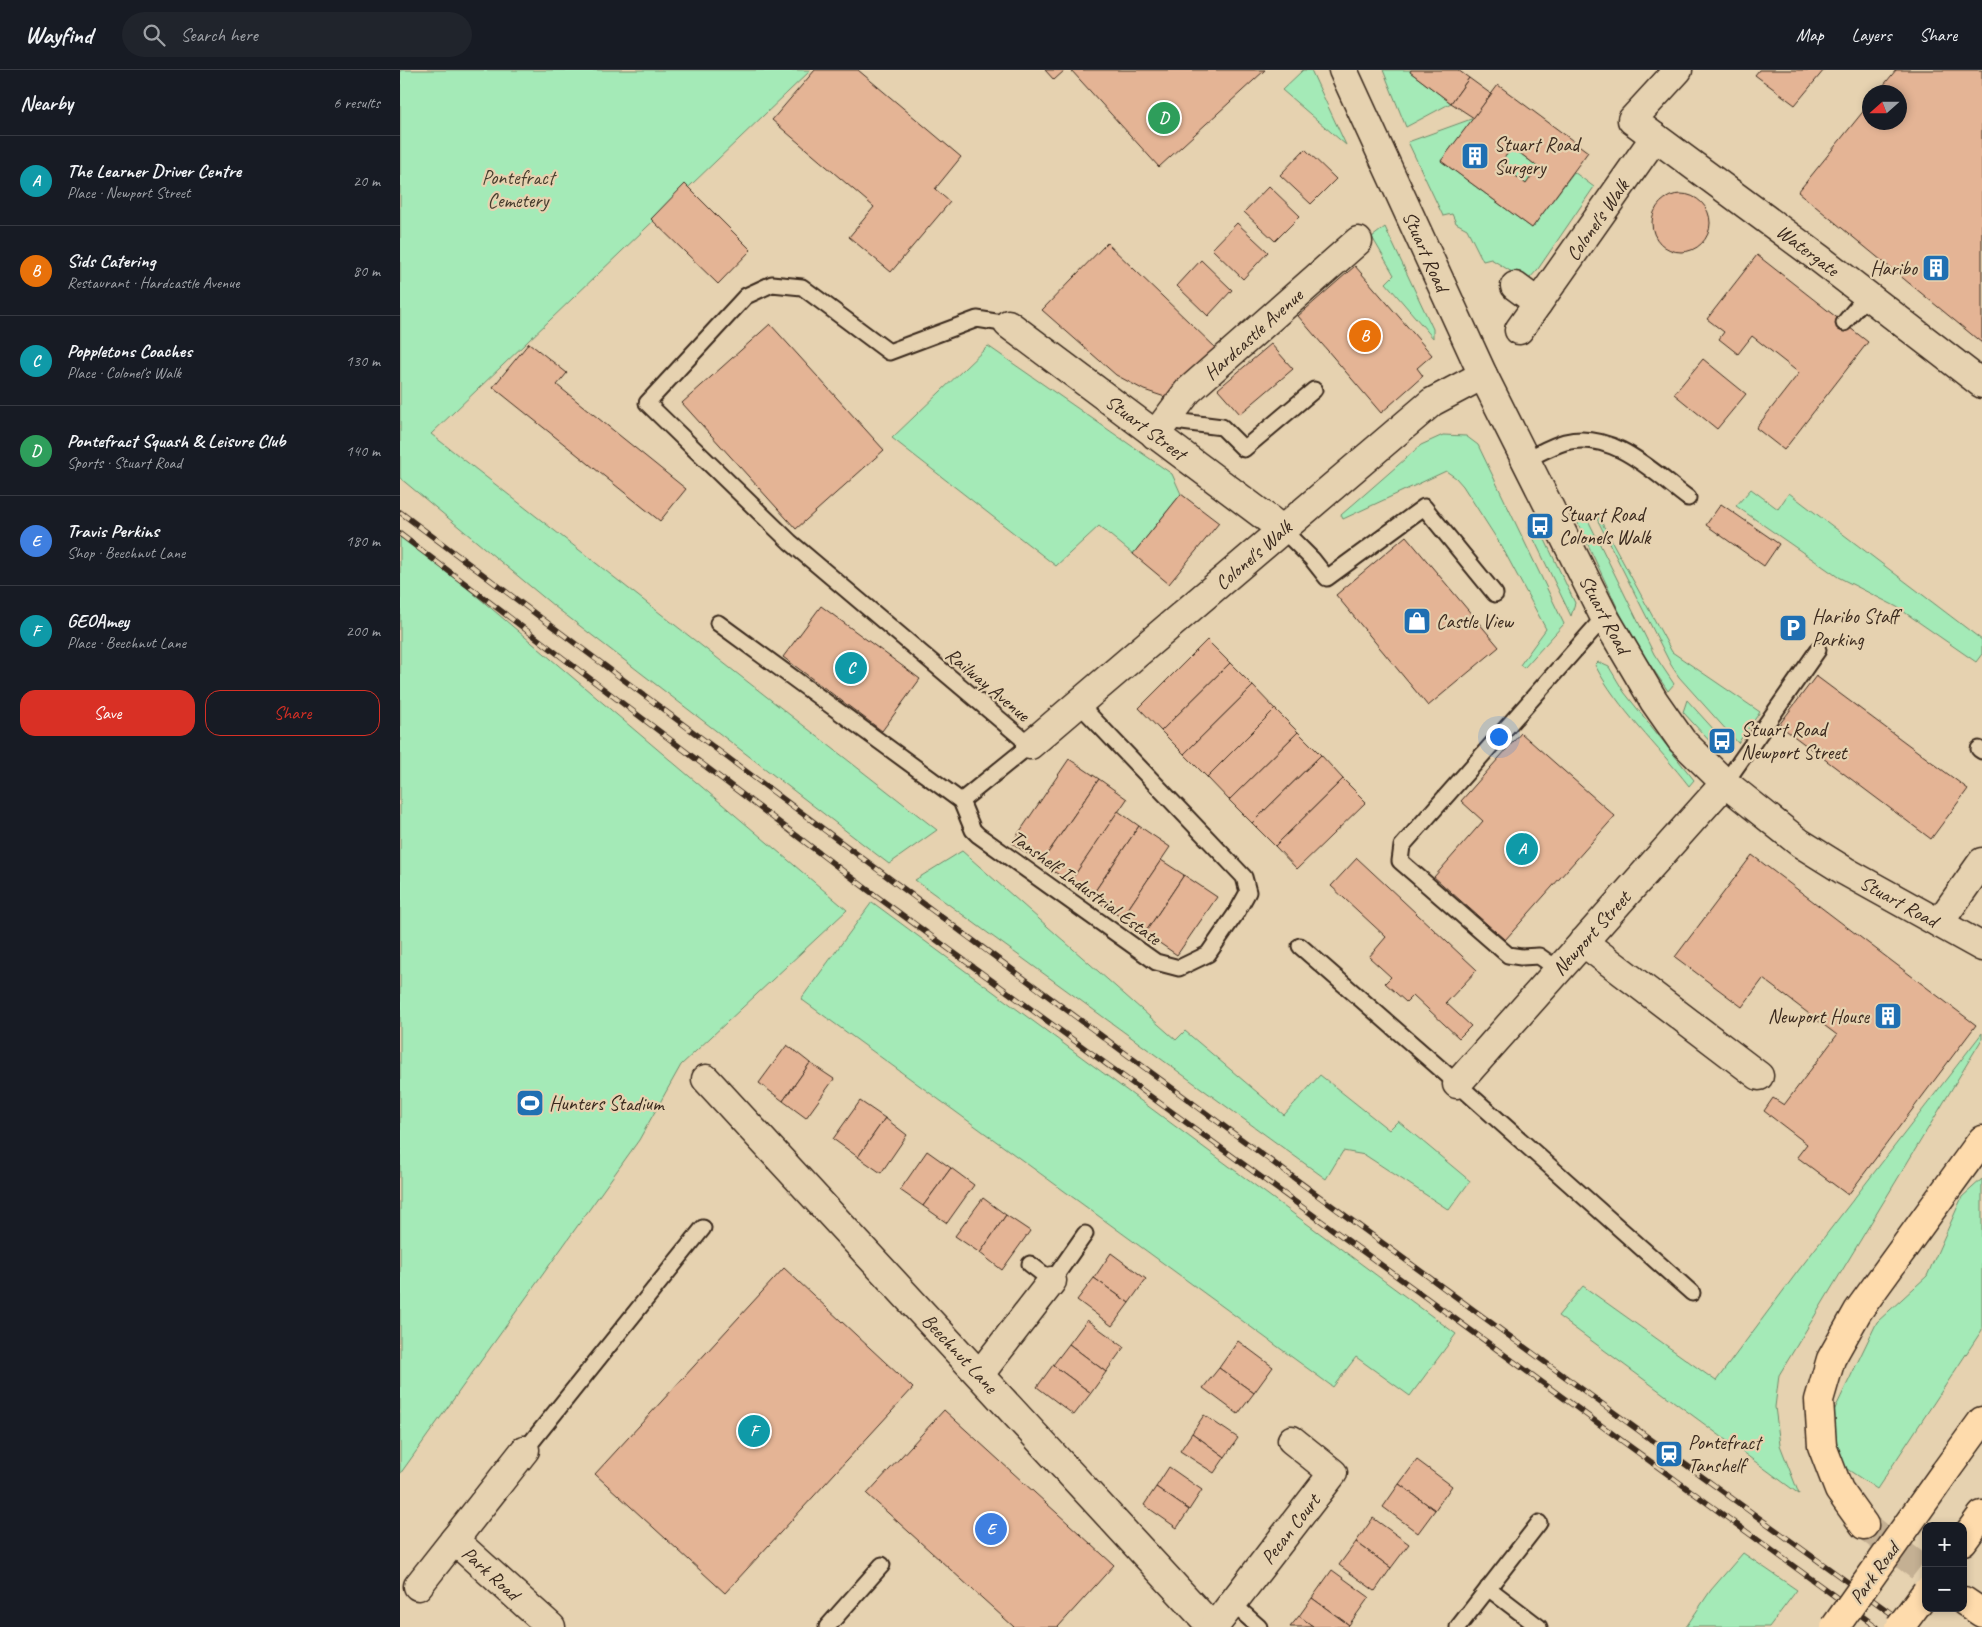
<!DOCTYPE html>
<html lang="en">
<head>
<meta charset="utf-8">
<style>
	:root { --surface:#171b24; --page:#20242c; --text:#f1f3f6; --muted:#9ea1a6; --line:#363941; --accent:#d93025 }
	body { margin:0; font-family:Caveat,sans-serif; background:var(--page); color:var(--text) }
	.controls { position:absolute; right:15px; bottom:15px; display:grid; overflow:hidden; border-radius:10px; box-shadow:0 2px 8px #0003 }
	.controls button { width:45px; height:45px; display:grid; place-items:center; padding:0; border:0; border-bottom:1px solid var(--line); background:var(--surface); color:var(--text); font:25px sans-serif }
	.compass { position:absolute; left:1462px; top:15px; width:45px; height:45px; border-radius:50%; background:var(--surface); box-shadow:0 2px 8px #0003; rotate:249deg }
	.you { position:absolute; left:1098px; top:666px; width:18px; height:18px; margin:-12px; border:4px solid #fff; border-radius:50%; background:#1a73e8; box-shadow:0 0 0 8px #1a73e833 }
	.badge { display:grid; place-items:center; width:32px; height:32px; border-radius:50%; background:var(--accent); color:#fff; font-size:16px; font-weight:700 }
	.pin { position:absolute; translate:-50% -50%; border:2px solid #fff; box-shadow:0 1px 5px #0006 }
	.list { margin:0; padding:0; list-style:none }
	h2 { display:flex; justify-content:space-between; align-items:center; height:65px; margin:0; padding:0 20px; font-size:21px }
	h2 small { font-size:16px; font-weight:400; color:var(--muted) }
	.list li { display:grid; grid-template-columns:32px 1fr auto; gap:15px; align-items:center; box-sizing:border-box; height:90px; padding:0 20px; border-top:1px solid var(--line) }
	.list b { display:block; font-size:19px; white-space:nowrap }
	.list p { margin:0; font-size:16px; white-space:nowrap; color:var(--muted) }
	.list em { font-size:16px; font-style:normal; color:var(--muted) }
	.actions { display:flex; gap:10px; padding:15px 20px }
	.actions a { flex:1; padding:11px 0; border:1px solid var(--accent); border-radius:15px; text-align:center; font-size:18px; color:var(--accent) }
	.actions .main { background:var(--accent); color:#fff }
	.icon { flex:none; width:28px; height:28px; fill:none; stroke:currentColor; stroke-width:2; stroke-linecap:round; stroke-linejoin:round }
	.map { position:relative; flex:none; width:1582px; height:1557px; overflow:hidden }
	header { display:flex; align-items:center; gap:30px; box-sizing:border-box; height:70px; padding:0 25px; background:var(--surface); border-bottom:1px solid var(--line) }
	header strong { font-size:24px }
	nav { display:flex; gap:28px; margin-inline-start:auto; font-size:18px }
	.search { width:350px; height:45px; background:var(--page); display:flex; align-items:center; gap:12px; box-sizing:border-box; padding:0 18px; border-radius:28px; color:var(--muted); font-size:19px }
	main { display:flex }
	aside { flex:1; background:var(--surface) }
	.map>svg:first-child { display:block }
	.green { fill:#a4eab7; stroke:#708a6a }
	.building { fill:#e4b495; stroke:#3b2a1e; fill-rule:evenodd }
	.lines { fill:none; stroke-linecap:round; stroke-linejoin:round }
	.primary-tunnel { stroke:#c4b093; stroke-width:28; stroke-dasharray:28 14; stroke-linecap:butt }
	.lane-casing { stroke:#3b2a1e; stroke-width:19 }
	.street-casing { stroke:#3b2a1e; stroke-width:31 }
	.secondary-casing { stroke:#3b2a1e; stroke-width:31 }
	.primary-casing { stroke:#3b2a1e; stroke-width:31 }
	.lane { stroke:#e6d2b0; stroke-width:15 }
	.street { stroke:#e6d2b0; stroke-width:28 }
	.secondary { stroke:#e6d2b0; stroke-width:28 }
	.primary { stroke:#fedbac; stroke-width:28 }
	.rail-casing { stroke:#3b2a1e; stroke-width:5.5 }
	.rail { stroke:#e6d2b0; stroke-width:4; stroke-dasharray:11; stroke-linecap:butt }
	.primary-bridge-casing { stroke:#3b2a1e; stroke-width:31; stroke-linecap:butt }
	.primary-bridge { stroke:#fedbac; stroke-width:28 }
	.labels { text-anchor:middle; stroke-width:4.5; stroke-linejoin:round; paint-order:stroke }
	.poi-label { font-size:20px; fill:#3b2a1e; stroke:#e6d2b0; text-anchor:start }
	.park-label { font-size:20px; fill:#463d2d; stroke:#e6d2b0 }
	.street-label { font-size:20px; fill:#3b2a1e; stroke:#e6d2b0 }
</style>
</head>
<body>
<header>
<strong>Wayfind</strong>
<div class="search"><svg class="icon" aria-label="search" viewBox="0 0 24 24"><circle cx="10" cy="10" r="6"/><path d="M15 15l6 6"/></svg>Search here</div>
<nav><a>Map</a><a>Layers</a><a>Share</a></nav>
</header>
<main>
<aside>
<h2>Nearby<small>6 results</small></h2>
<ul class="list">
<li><span class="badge" style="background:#0f9aa8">A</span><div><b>The Learner Driver Centre</b><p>Place · Newport Street</p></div><em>20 m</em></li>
<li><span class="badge" style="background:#e8710a">B</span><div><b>Sids Catering</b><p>Restaurant · Hardcastle Avenue</p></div><em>80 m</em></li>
<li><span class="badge" style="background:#0f9aa8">C</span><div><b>Poppletons Coaches</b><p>Place · Colonel's Walk</p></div><em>130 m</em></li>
<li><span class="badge" style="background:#2e9e5b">D</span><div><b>Pontefract Squash &amp; Leisure Club</b><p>Sports · Stuart Road</p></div><em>140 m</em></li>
<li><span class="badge" style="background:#3f7fe0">E</span><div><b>Travis Perkins</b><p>Shop · Beechnut Lane</p></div><em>180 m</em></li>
<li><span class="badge" style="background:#0f9aa8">F</span><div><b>GEOAmey</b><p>Place · Beechnut Lane</p></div><em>200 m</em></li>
</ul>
<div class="actions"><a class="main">Save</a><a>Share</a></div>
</aside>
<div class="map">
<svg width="1582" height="1557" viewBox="0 0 1582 1557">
	<rect width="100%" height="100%" fill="#e6d2b0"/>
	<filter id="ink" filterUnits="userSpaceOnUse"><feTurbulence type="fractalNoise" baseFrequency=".02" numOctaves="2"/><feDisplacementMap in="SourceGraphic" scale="10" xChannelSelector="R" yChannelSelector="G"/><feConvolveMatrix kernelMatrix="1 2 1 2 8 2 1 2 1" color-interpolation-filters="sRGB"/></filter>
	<g filter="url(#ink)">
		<g class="green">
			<polygon points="0,0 411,0 31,364 537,760 489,794 154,536 0,408"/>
			<polygon points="903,0 911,0 946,75 882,20"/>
			<polygon points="983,0 1011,0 1010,2 1051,33 1006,57"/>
			<polygon points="1074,48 1041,91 1132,158 1174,102 1194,117 1138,199 1129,209 1120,207 1091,189 1083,191 1067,159 1056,153 1052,144 1043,146 1008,72"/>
			<polygon points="1112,77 1138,97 1126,114 1100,94"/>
			<polygon points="985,157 1033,259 1033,268 986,213 994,205 972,167"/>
			<polygon points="588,276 772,404 781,424 733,484 699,456 656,496 492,368"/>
			<polygon points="1043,365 1066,366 1078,375 1164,554 1124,598 1120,595 1146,559 1102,477 1063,416 1056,408 1046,401 943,449 941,445 1021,375"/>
			<polygon points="1351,419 1378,439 1389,423 1582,570 1582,584 1576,592 1497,537 1438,507 1336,436"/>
			<polygon points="1185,444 1254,584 1274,614 1268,621 1240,580 1224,552 1176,449"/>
			<polygon points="1197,444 1272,582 1360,642 1338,673 1279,607 1271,595 1195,445"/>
			<polygon points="1137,453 1175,533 1171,546 1128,457"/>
			<polygon points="0,461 447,840 281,995 239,1070 0,1404"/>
			<path d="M1198,592L1209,597L1224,622L1294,710L1289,716C1259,677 1217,638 1195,595Z"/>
			<polygon points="1287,630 1326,673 1314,676 1283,642"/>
			<polygon points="562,781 776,970 785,961 884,1045 920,1005 989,1060 998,1051 1070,1111 1049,1140 965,1085 943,1081 926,1109 515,810"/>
			<polygon points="472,832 1056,1264 1010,1326 956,1287 933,1317 401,929"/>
			<polygon points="1582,963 1582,969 1379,1305 1375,1337 1380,1375 1399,1424 1158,1246 1183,1216 1316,1311 1398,1201"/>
			<polygon points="1582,1109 1582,1260 1477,1419 1441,1395 1432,1345 1477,1252 1527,1206 1562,1127"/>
			<polygon points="1343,1483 1397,1520 1369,1557 1286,1557 1311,1520"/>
		</g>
		<g class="building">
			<polygon points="415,0 458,0 561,87 535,119 550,132 491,202 449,167 474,137 372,50"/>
			<polygon points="645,0 665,0 654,10"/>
			<polygon points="671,0 865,0 759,97"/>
			<polygon points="1011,0 1058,0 1069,8 1051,33 1010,2"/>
			<polygon points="1359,0 1424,0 1395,35 1355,5"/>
			<polygon points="1496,0 1582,0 1582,273 1398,122 1470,33 1470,52 1500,52 1500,22 1478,22"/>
			<polygon points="1069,8 1091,24 1074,48 1051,33"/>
			<path d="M1098,15L1188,82L1132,158L1041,91ZM1112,77L1138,97L1126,114L1100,94Z"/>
			<polygon points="905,79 936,109 911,134 880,105"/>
			<polygon points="285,114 351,180 318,214 251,149"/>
			<polygon points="869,116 900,146 875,171 844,142"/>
			<circle cx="1281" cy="153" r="29"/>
			<polygon points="837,153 868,182 843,209 812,179"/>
			<polygon points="707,173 818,280 771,329 744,320 716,305 642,240"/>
			<polygon points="1357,185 1468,272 1384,380 1356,358 1399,303 1352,266 1338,284 1319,269 1324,262 1307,249"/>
			<polygon points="801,190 832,220 808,246 777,216"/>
			<polygon points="955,196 1032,285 1017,298 1023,306 981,343 898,246"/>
			<polygon points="370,254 484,380 396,459 282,333"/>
			<polygon points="129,273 167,303 157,315 286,419 260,451 93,317"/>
			<polygon points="871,274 893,299 840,344 818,319"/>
			<polygon points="1303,289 1346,324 1317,359 1274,324"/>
			<polygon points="781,424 819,453 769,514 733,484"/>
			<polygon points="1321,434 1379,474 1364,496 1306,455"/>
			<polygon points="1006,466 1099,577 1028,636 936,525"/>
			<polygon points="421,536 520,609 482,661 383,587"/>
			<polygon points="807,570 830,593 761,661 739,638"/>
			<polygon points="830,593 853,616 784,684 761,661"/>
			<polygon points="1416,606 1568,719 1531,769 1379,655"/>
			<polygon points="853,616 875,639 807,707 784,684"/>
			<polygon points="875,639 898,662 829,730 807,707"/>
			<polygon points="898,662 921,685 852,753 829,730"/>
			<polygon points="1121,663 1215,746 1105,870 1034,807 1083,751 1061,731"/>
			<polygon points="921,685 943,709 875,776 852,753"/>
			<polygon points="669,689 699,709 641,793 612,773"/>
			<polygon points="699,709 727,729 670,812 641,793"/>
			<polygon points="943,709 966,732 897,799 875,776"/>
			<polygon points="718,741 739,756 691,827 670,812"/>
			<polygon points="739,756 770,777 722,848 691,827"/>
			<polygon points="1352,785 1576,955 1448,1125 1397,1087 1407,1074 1364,1041 1373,1028 1384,1035 1437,965 1363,909 1342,937 1275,887"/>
			<polygon points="957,788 1077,900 1046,933 1071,956 1059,968 1013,925 1006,932 985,913 991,907 969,887 986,867 931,816"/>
			<polygon points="761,790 784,805 745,863 722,848"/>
			<polygon points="784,805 817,827 777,885 745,863"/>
			<polygon points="387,975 410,993 383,1031 359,1013"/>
			<polygon points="410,993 434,1009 406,1048 383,1031"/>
			<polygon points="460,1031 485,1048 458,1087 433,1069"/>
			<polygon points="485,1048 507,1065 481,1103 458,1087"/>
			<polygon points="527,1081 551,1098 523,1136 500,1120"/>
			<polygon points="551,1098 574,1115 547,1153 523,1136"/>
			<polygon points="583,1128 606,1145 580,1183 555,1166"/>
			<polygon points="606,1145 630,1161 602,1200 580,1183"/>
			<polygon points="711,1183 746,1209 729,1233 694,1208"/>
			<polygon points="384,1198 513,1318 325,1523 195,1404"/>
			<polygon points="694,1208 729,1233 712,1256 677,1230"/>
			<polygon points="687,1250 724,1277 706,1302 669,1274"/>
			<polygon points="838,1271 873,1297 854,1323 819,1298"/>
			<polygon points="669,1274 706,1302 691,1323 653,1295"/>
			<polygon points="653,1295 691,1323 674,1345 637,1317"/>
			<polygon points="819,1298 854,1323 838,1344 803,1318"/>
			<polygon points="544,1340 714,1495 658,1557 614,1557 467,1424"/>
			<polygon points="804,1345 838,1368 825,1387 792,1363"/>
			<polygon points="792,1363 825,1387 814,1403 780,1381"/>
			<polygon points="1017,1390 1052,1416 1035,1440 999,1414"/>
			<polygon points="769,1397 802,1420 789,1440 756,1417"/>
			<polygon points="999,1414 1035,1440 1018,1463 983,1437"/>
			<polygon points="756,1417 789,1440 777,1458 744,1435"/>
			<polygon points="973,1448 1009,1474 991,1498 956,1472"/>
			<polygon points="956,1472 991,1498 975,1521 939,1495"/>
			<polygon points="932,1500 969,1527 949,1555 912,1528"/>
			<polygon points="912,1528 949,1555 947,1557 914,1557 899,1546"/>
			<polygon points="899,1546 914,1557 890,1557"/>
		</g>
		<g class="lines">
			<polyline class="primary-tunnel" points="1464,1455 1526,1502"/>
			<defs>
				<g id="lane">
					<polyline points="1444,253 1467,225"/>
					<polyline points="766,350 822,357 844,379 914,320"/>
					<path d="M1125,390C1138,384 1151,376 1165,372C1213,360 1253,402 1288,428"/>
					<polyline points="883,460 912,489 927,508 1024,437 1095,524"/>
					<polyline points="318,553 561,731 573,760 578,765 756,892 779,898 808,884 837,842 848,822 844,807 679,634"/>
					<polyline points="1579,679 1582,681"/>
					<polyline points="1325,713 1418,580"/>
					<polyline points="561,731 630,675 390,472 247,333 346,226 372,214 402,217 489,282 577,249 608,254"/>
					<polyline points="900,876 1043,1001 1292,1223"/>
					<polyline points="1159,900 1139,886 1121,887 1108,885 1000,791 1002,776 1198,554 1205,548"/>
					<polyline points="630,1194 652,1211 685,1164"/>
					<polyline points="125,1380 303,1158"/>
					<polyline points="1088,1518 1139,1557"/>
					<polyline points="832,1533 859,1557"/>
					<polyline points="427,1557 482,1495"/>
					<polyline points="1058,1557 1139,1453"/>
				</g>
				<g id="street">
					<polyline points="1278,0 1232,50 1420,189 1582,314"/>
					<polyline points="1115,216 1138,233"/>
					<polyline points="608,254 883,460"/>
					<polyline points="1119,260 1255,67"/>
					<polyline points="755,365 788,321 958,171"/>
					<polyline points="630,675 1032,332 1083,305"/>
					<polyline points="1539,853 1582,792"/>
					<polyline points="1183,872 1359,1006"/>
					<polyline points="306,1009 812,1557"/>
					<polyline points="1057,1014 1325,713"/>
					<polyline points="580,1304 652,1211"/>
					<polyline points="54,1470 151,1557"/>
					<polyline points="18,1516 125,1380"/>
					<polyline points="814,1557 933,1403 892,1370"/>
				</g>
				<polyline id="secondary" points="943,0 1083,305 1205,548 1254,631 1282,671 1325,713 1400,773 1445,801 1582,877"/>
				<g id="primary">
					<polyline points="1545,1402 1582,1351"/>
					<polyline points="1464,1455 1439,1420 1422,1376 1419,1330 1431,1289 1458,1241 1582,1070"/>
					<polyline points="1563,1471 1582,1445"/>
					<polyline points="1564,1531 1582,1543"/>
				</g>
			</defs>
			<use href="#lane" class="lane-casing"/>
			<use href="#street" class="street-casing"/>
			<use href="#secondary" class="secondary-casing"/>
			<use href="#primary" class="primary-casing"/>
			<use href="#lane" class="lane"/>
			<use href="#street" class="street"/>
			<use href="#secondary" class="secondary"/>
			<use href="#primary" class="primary"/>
			<defs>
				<g id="rail">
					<path d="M0,442C500,818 1002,1191 1510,1557"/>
					<polyline points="0,464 468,820 1477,1557"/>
				</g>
			</defs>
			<use href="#rail" class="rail-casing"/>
			<use href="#rail" class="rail"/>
			<defs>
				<g id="primary-bridge">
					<polyline points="1435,1557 1545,1402"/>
					<polyline points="1500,1557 1526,1522"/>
				</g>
			</defs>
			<use href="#primary-bridge" class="primary-bridge-casing"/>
			<use href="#primary-bridge" class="primary-bridge"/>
		</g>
	</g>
	<defs>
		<symbol id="building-square" viewBox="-11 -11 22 22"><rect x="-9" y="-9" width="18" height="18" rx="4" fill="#1f6fb2" stroke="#e6d2b0"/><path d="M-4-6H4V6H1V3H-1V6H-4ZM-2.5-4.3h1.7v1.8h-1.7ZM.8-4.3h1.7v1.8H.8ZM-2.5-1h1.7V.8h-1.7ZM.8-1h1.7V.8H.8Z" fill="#fff"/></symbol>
		<symbol id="bus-square" viewBox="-11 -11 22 22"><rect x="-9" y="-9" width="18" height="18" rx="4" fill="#1f6fb2" stroke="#e6d2b0"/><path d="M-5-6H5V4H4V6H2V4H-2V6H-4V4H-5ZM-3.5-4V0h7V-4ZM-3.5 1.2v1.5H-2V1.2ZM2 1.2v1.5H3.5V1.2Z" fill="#fff"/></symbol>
		<symbol id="shop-square" viewBox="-11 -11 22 22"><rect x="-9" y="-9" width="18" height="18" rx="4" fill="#1f6fb2" stroke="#e6d2b0"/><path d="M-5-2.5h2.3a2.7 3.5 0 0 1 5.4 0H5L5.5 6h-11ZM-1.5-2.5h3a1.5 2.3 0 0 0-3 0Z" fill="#fff"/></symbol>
		<symbol id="parking-square" viewBox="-11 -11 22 22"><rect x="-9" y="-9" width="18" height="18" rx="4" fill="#1f6fb2" stroke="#e6d2b0"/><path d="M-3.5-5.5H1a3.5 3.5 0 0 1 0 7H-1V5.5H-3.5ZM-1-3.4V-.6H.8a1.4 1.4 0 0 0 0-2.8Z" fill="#fff"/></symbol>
		<symbol id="stadium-square" viewBox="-11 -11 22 22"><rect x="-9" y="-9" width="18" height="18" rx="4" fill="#1f6fb2" stroke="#e6d2b0"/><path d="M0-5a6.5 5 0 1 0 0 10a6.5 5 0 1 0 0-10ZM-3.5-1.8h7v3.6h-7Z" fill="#fff"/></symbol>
		<symbol id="station-square" viewBox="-11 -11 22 22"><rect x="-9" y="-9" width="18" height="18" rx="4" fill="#1f6fb2" stroke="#e6d2b0"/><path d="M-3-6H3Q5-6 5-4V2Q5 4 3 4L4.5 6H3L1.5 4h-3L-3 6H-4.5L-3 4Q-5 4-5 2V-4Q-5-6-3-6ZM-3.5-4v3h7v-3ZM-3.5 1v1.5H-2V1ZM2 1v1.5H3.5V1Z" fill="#fff"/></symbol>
	</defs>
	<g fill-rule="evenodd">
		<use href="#building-square" x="1059" y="70" width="32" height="32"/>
		<use href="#building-square" x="1520" y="182" width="32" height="32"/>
		<use href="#bus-square" x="1124" y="440" width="32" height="32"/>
		<use href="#shop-square" x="1001" y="535" width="32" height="32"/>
		<use href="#parking-square" x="1377" y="542" width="32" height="32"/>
		<use href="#bus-square" x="1306" y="655" width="32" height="32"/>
		<use href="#building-square" x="1472" y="930" width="32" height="32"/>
		<use href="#stadium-square" x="114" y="1017" width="32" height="32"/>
		<use href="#station-square" x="1253" y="1368" width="32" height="32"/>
	</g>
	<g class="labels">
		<g class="poi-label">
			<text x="1094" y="81">Stuart Road<tspan x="1094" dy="23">Surgery</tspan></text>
			<text x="1517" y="205" text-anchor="end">Haribo</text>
			<text x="1159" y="451">Stuart Road<tspan x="1159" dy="23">Colonels Walk</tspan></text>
			<text x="1412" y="553">Haribo Staff<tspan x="1412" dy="23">Parking</tspan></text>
			<text x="1036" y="558">Castle View</text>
			<text x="1341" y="666">Stuart Road<tspan x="1341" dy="23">Newport Street</tspan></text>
			<text x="1469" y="953" text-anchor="end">Newport House</text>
			<text x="149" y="1040">Hunters Stadium</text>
			<text x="1288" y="1379">Pontefract<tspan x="1288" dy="23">Tanshelf</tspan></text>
		</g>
		<g class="park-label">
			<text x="118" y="114">Pontefract<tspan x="118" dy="23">Cemetery</tspan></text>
		</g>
		<g class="street-label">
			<text transform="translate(1197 150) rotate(-55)" y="7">Colonel's Walk</text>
			<text transform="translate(1408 180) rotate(37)" y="7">Watergate</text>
			<text transform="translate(1026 181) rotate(66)" y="7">Stuart Road</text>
			<text transform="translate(853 264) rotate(-42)" y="7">Hardcastle Avenue</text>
			<text transform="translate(746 357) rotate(37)" y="7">Stuart Street</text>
			<text transform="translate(853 485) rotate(-41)" y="7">Colonel's Walk</text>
			<text transform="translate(1205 544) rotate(62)" y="7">Stuart Road</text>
			<text transform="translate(588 614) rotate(40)" y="7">Railway Avenue</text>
			<text transform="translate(686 817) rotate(36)" y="7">Tanshelf Industrial Estate</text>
			<text transform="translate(1499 831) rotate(29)" y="7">Stuart Road</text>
			<text transform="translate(1191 863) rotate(-48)" y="7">Newport Street</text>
			<text transform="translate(560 1283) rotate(47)" y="7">Beechnut Lane</text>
			<text transform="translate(890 1459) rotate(-52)" y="7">Pecan Court</text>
			<text transform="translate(91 1503) rotate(42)" y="7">Park Road</text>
			<text transform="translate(1474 1503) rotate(-54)" y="7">Park Road</text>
		</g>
	</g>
</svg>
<div class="controls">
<button>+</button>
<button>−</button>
</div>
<svg class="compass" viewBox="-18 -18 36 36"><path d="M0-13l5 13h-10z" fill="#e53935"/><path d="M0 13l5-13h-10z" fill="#9ea1a6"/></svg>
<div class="you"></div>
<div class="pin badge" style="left:1122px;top:779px;background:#0f9aa8">A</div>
<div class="pin badge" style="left:965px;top:266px;background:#e8710a">B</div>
<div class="pin badge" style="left:451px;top:598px;background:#0f9aa8">C</div>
<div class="pin badge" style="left:764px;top:48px;background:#2e9e5b">D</div>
<div class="pin badge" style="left:591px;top:1459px;background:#3f7fe0">E</div>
<div class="pin badge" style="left:354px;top:1361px;background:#0f9aa8">F</div>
</div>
</main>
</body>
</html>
